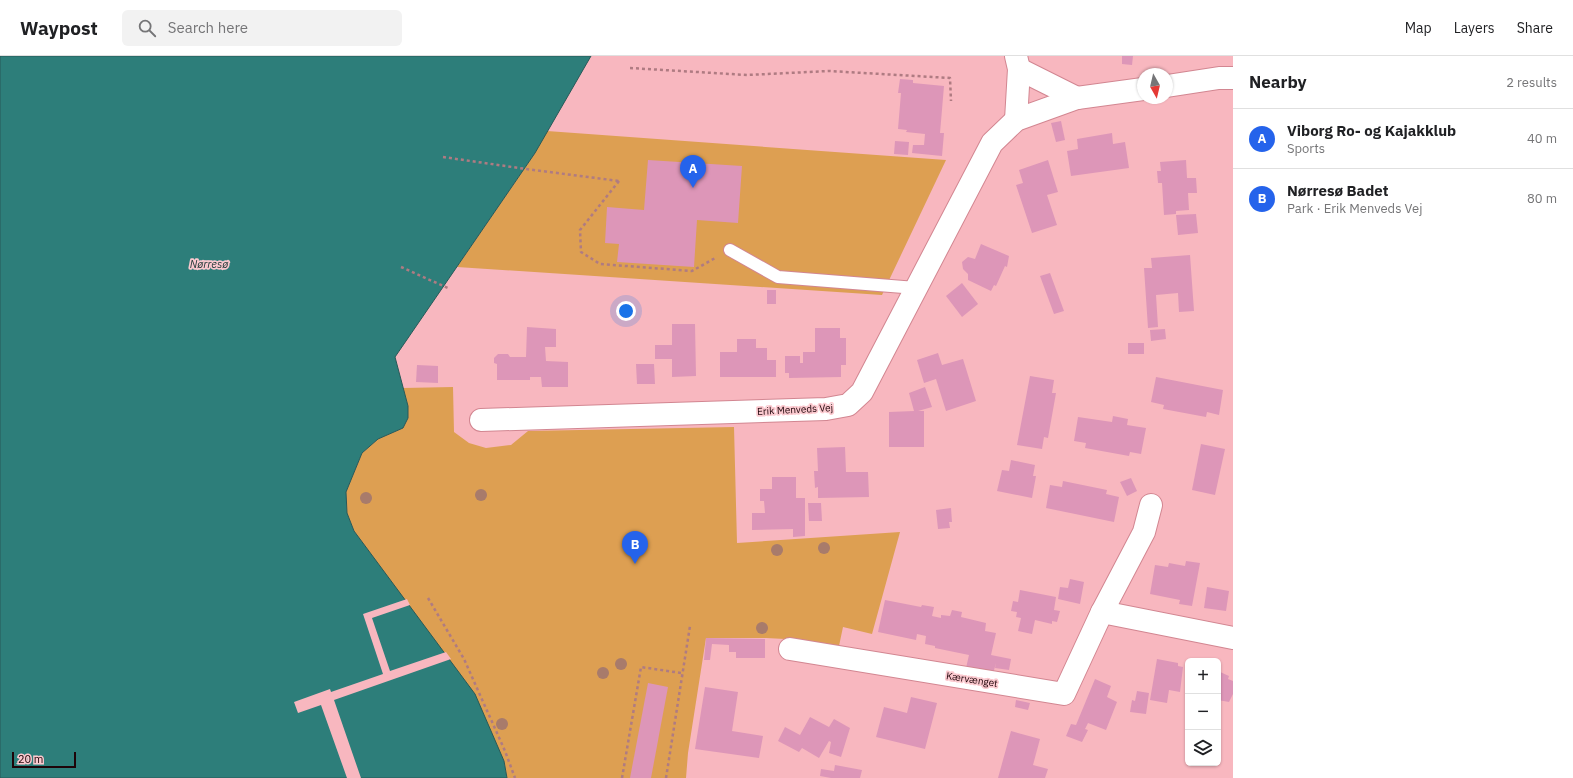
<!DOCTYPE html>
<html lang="en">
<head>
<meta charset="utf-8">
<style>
	:root { --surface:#fff; --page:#f2f2f2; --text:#202124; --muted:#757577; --line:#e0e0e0; --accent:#2563eb }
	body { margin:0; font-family:"IBM Plex Sans",sans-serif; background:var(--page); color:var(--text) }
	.controls { position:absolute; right:12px; bottom:12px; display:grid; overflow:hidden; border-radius:6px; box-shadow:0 1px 3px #0004 }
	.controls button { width:36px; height:36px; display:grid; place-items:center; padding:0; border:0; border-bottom:1px solid var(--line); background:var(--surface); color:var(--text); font:20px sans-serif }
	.compass { position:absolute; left:1137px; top:12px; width:36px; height:36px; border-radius:50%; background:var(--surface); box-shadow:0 1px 3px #0004; rotate:172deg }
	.scale { position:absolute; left:12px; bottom:10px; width:64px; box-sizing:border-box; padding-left:4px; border:2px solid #1e0409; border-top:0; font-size:11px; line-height:14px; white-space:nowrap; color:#1e0409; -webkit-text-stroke:3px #fbc9cf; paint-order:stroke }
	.you { position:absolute; left:626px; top:255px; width:14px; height:14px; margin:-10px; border:3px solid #fff; border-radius:50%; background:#1a73e8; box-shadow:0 0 0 6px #1a73e833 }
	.badge { display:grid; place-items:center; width:26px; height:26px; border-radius:50%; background:var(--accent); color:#fff; font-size:13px; font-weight:700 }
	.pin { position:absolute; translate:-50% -33px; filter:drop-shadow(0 1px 2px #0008) }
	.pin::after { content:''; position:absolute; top:21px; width:14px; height:12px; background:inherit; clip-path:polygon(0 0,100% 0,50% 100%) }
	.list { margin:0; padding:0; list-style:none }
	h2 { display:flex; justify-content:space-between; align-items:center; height:52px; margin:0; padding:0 16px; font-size:17px }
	h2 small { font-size:13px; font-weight:400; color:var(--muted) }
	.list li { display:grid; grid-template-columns:26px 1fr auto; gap:12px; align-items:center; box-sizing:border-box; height:60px; padding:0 16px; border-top:1px solid var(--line) }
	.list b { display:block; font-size:15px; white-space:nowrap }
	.list p { margin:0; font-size:13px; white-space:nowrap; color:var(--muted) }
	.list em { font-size:13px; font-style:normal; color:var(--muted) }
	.icon { flex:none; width:22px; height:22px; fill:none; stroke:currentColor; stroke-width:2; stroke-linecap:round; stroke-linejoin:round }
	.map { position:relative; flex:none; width:1233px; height:722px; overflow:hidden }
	header { display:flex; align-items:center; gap:24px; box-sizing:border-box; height:56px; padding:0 20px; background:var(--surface); border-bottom:1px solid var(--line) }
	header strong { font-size:19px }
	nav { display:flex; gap:22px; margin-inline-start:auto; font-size:14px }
	.search { width:280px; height:36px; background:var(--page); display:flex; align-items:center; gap:10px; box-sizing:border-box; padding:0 14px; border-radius:6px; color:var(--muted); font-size:15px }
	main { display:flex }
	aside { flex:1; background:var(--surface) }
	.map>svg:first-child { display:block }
	.green { fill:#dd9f52 }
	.water { fill:#2d7e7a; stroke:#285958 }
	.pier { fill:#f8b7bf }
	.building { fill:#dd96b8 }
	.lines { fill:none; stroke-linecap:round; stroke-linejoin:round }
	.service-casing { stroke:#d28691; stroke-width:14 }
	.minor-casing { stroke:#d28691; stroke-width:24 }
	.path { stroke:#af7b82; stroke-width:2.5; stroke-dasharray:3 3; stroke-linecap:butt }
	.service { stroke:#fff; stroke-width:12 }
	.minor { stroke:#fff; stroke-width:22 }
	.tree { fill:#a87b6b }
	.labels { text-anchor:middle; stroke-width:3.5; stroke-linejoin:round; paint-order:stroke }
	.street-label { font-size:10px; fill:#1e0409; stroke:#fbc9cf }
	.water-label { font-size:11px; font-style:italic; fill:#203a38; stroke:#fbc9cf }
</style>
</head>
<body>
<header>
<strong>Waypost</strong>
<div class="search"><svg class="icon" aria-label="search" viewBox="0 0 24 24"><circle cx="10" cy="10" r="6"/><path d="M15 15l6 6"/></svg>Search here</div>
<nav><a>Map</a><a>Layers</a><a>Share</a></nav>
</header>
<main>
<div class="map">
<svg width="1233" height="722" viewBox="0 0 1233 722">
	<rect width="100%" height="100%" fill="#f8b7bf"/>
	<g class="green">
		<polygon points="547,75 946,104 882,239 457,211 535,97"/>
		<polygon points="453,331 454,376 469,387 486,392 511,389 528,375 734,371 737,487 900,476 872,578 843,571 839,590 804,584 766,582 706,582 688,697 686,722 507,722 504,705 410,552 354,475 347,457 346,436 362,397 378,383 403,372 408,362 408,350 403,332"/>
	</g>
	<polygon class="water" points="0,0 591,0 535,97 395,301 408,350 408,362 403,372 378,383 362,397 346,436 347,457 354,475 475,638 504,705 507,722 0,722"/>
	<polygon class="pier" points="407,543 410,549 372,562 390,615 446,596 451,603 334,644 361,722 347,722 321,649 298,657 294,646 330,633 331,636 383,618 363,558"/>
	<g class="building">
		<polygon points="1122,0 1133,0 1132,9 1122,8"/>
		<polygon points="900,23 913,24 913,27 944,30 940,77 944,77 942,100 912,97 913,89 924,89 925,78 906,76 907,74 898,73 901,37 898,37"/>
		<polygon points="1061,65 1065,84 1056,86 1051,67"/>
		<polygon points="1112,77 1113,88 1125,86 1129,112 1071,120 1067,95 1078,93 1077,83"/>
		<polygon points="895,85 909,86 908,99 894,98"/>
		<polygon points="648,104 742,110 738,167 697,164 694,211 617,206 619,188 605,187 607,151 644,154"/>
		<polygon points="1048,104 1058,136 1047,139 1057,169 1032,177 1016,129 1023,127 1019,114"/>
		<polygon points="1186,104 1187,122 1196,122 1197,137 1188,137 1189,154 1176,155 1176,158 1164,159 1162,127 1158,127 1157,115 1161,115 1160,106"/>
		<polygon points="1196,158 1198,177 1178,179 1176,159"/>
		<polygon points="981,188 1009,200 1007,211 1005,210 996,230 994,229 991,235 968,224 968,218 963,213 962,206 968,201 975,203"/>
		<polygon points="1190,199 1194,255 1179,256 1178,237 1156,239 1158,271 1148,272 1144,212 1152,212 1151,202"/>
		<polygon points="1050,217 1064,255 1054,258 1040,220"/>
		<polygon points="962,227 978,248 962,261 946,240"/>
		<rect x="767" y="234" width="9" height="14"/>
		<polygon points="672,268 695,268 696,320 672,321 672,303 655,303 655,289 672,289"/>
		<polygon points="527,271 556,273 556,291 545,291 546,305 568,306 568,331 542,331 541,321 530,321 530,324 497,324 497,308 494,307 494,302 498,298 508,298 510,301 526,301"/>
		<polygon points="815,272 840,272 840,282 846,282 846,309 841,309 841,321 789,322 789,317 785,317 785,300 800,300 800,307 803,307 803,296 815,296"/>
		<polygon points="1165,273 1166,283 1151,285 1150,274"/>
		<polygon points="737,283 756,283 756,292 767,292 767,304 776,304 776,321 720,321 720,296 737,296"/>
		<rect x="1128" y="287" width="16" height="11"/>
		<polygon points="938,297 942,309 963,303 976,345 946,355 936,323 924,327 917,304"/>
		<polygon points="636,308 654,308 655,328 637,328"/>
		<polygon points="417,309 438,310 438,327 416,326"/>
		<polygon points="1030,320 1054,324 1052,337 1056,337 1048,382 1044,381 1042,393 1017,389"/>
		<polygon points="1156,321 1223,334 1219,359 1207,356 1206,361 1163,353 1164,349 1151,346"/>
		<polygon points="925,331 932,351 918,355 924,355 924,391 889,391 889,356 914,355 909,337"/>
		<polygon points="1113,360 1128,363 1127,369 1146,372 1141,398 1130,396 1129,400 1085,392 1086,387 1074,385 1078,361 1112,366"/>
		<polygon points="1201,388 1225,393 1215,439 1192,434"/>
		<polygon points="845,391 846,416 868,416 869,441 818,442 818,431 815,432 814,415 818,415 817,392"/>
		<polygon points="1011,404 1035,409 1033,420 1036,420 1032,442 997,435 1002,414 1009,415"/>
		<polygon points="772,421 796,421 796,442 805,442 805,480 793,481 793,473 752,474 752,457 765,457 764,445 760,445 760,433 772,433"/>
		<polygon points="1131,422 1137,435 1127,440 1120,426"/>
		<polygon points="1063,425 1107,434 1106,438 1119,441 1114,466 1046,452 1050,429 1062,431"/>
		<polygon points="808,447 821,447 822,465 809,465"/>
		<polygon points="951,452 952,466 949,466 950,472 938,473 936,454"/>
		<polygon points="1186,505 1200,507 1192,550 1179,548 1180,544 1150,538 1155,509 1168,511 1169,507 1185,510"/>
		<polygon points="1070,523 1084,526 1080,548 1058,543 1060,531 1068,532"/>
		<polygon points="1207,531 1229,535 1226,555 1204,552"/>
		<polygon points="1020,534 1056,541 1054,554 1060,555 1057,566 1052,565 1052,568 1035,564 1032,578 1018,575 1021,562 1016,561 1017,556 1011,555 1013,545 1018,546"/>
		<polygon points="885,544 921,551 922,549 934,551 932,560 941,562 941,559 950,560 952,554 962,556 961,561 986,567 985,575 996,577 991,599 1011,603 1009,614 995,612 996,607 993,618 966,612 969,599 935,592 935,590 925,588 926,580 917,578 916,584 878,576"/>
		<polygon points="706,582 765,583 765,602 736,602 736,596 729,596 729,589 712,588 710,604 704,604"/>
		<polygon points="1157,603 1178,607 1178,610 1183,611 1180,636 1169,634 1167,647 1150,644"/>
		<polygon points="1218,615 1229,620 1228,623 1233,625 1233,638 1229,646 1218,644"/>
		<polygon points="1095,623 1111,630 1107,641 1117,646 1106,674 1088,667 1085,673 1088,674 1082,686 1066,680 1071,668 1076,669"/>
		<polygon points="648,627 668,631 651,722 630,722"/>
		<polygon points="705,631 738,636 732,675 763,680 759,702 695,693"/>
		<polygon points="1137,635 1149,637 1146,658 1130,656 1132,644 1135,645"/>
		<polygon points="911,641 937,647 925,693 876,681 884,651 907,657"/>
		<polygon points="1016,644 1030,647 1028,654 1015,651"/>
		<polygon points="810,661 829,671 834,663 850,672 841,701 829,697 831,686 829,685 819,702 802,692 799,696 778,685 785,671 800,679"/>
		<polygon points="1011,675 1040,683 1033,709 1048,713 1045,722 998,722"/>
		<polygon points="835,709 862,714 860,722 831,722 820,720 821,713 834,715"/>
	</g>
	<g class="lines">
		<defs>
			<polyline id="service" points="730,194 778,221 916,232"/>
			<g id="minor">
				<polyline points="1016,0 1019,13 1016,64"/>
				<polyline points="1019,13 1077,42"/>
				<polyline points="1167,30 1219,22 1233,22"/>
				<polyline points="481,364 826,353 848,349 862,336 992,87 1016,64 1077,42 1143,33"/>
				<polyline points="1102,556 1233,582"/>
				<polyline points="790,593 1064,638 1102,556 1144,476 1151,449"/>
			</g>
		</defs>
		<use href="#service" class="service-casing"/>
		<use href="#minor" class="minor-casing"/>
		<g class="path">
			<polyline points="630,12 747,19 829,15 950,22 951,45"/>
			<polyline points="443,101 526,113 619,125"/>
			<polyline points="619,125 580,174 581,196 600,208 692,215 717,201"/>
			<polyline points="401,211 450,233"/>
			<polyline points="428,542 464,603 505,695 515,722"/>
			<polyline points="622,722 641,611 681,617"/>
			<polyline points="666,722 690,570"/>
		</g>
		<use href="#service" class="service"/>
		<use href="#minor" class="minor"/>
	</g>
	<g class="tree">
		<circle cx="481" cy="439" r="6"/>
		<circle cx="366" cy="442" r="6"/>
		<circle cx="824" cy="492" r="6"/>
		<circle cx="777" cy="494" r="6"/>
		<circle cx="762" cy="572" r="6"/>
		<circle cx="621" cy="608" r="6"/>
		<circle cx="603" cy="617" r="6"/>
		<circle cx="502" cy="668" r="6"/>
	</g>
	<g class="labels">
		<g class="street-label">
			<text transform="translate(795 353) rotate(-3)" y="4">Erik Menveds Vej</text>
			<text transform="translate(972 623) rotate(9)" y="4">Kærvænget</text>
		</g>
		<g class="water-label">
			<text x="209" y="212">Nørresø</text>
		</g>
	</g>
</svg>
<div class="controls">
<button>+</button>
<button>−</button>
<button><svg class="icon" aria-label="layers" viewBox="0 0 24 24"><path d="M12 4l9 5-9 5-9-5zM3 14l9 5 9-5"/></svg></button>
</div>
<svg class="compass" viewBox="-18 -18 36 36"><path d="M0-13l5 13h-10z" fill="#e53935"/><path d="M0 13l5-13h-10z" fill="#757577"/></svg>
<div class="scale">20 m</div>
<div class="you"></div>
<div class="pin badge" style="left:693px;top:132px">A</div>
<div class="pin badge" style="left:635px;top:508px">B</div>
</div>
<aside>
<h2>Nearby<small>2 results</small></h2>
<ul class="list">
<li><span class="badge">A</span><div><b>Viborg Ro- og Kajakklub</b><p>Sports</p></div><em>40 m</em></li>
<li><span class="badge">B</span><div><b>Nørresø Badet</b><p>Park · Erik Menveds Vej</p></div><em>80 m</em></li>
</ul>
</aside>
</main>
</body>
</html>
